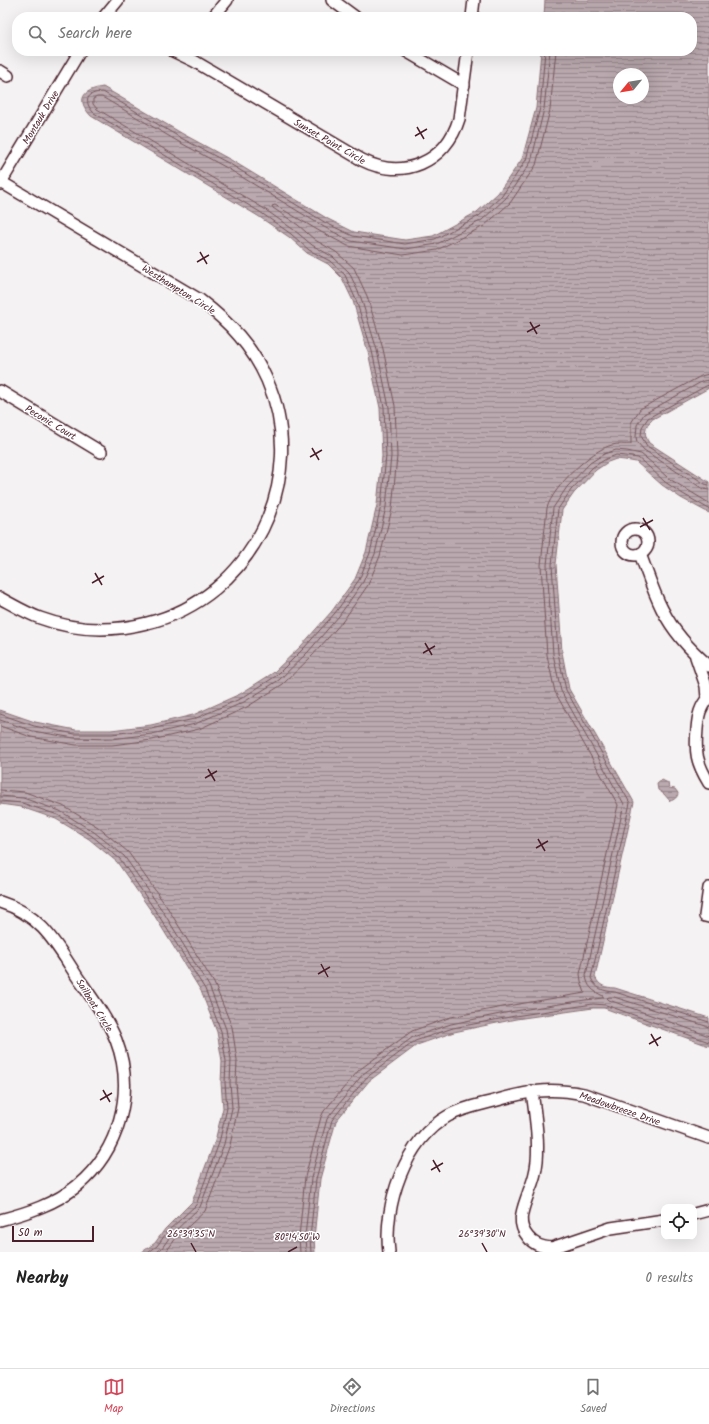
<!DOCTYPE html>
<html lang="en">
<head>
<meta charset="utf-8">
<style>
	:root { --surface:#fff; --page:#f6f6f6; --text:#222; --muted:#767676; --line:#e0e0e0; --accent:#d1495b }
	body { margin:0; font-family:Kalam,sans-serif; background:var(--page); color:var(--text) }
	.controls { position:absolute; right:12px; bottom:12px; display:grid; overflow:hidden; border-radius:8px; box-shadow:0 4px 16px #0002 }
	.controls button { width:36px; height:36px; display:grid; place-items:center; padding:0; border:0; border-bottom:1px solid var(--line); background:var(--surface); color:var(--text); font:20px sans-serif }
	.compass { position:absolute; left:613px; top:68px; width:36px; height:36px; border-radius:50%; background:var(--surface); box-shadow:0 4px 16px #0002; rotate:240deg }
	.scale { position:absolute; left:12px; bottom:10px; width:82px; box-sizing:border-box; padding-left:4px; border:2px solid #4a1f2b; border-top:0; font-size:11px; line-height:14px; white-space:nowrap; color:#4a1f2b; -webkit-text-stroke:3px #fff; paint-order:stroke }
	.list { margin:0; padding:0; list-style:none }
	h2 { display:flex; justify-content:space-between; align-items:center; height:52px; margin:0; padding:0 16px; font-size:17px }
	h2 small { font-size:13px; font-weight:400; color:var(--muted) }
	.icon { flex:none; width:22px; height:22px; fill:none; stroke:currentColor; stroke-width:2; stroke-linecap:round; stroke-linejoin:round }
	.map { position:relative; flex:none; width:709px; height:1252px; overflow:hidden }
	.search { position:absolute; background:var(--surface); box-shadow:0 4px 16px #0002; left:12px; right:12px; top:12px; height:44px; display:flex; align-items:center; gap:10px; box-sizing:border-box; padding:0 14px; border-radius:16px; color:var(--muted); font-size:15px }
	.sheet { height:116px; background:var(--surface) }
	nav { display:flex; justify-content:space-around; align-items:center; box-sizing:border-box; height:56px; border-top:1px solid var(--line); background:var(--surface); font-size:11px; color:var(--muted) }
	nav a { display:grid; justify-items:center; gap:2px }
	nav .on { color:var(--accent) }
	.map>svg:first-child { display:block }
	.water { fill:url(#water-rules); stroke:#8d727a; fill-rule:evenodd }
	.lines { fill:none; stroke-linecap:round; stroke-linejoin:round }
	.shore { stroke:#77565f; stroke-width:1 }
	.minor-casing { stroke:#4a1f2b; stroke-width:14 }
	.minor { stroke:#fff; stroke-width:11 }
	.ticks { fill:none; stroke:#4a1f2b; stroke-width:1.5 }
	.labels { text-anchor:middle; stroke-width:3; stroke-linejoin:round; paint-order:stroke }
	.street-label { font-size:10px; fill:#4a1f2b; stroke:#fff }
	.ticks-label { font-size:10px; text-anchor:middle; fill:#4a1f2b; stroke:#fff; stroke-width:3; stroke-linejoin:round; paint-order:stroke }
</style>
</head>
<body>
<div class="map">
<svg width="709" height="1252" viewBox="0 0 709 1252">
	<defs>
		<pattern id="water-rules" width="6" height="5" patternUnits="userSpaceOnUse"><rect width="6" height="5" fill="#baa9ae"/><path d="M0 2.5h6" fill="none" stroke="#99898e"/></pattern>
	</defs>
	<rect width="100%" height="100%" fill="#f4f2f2"/>
	<filter id="ink" filterUnits="userSpaceOnUse"><feTurbulence type="fractalNoise" baseFrequency=".025" numOctaves="2"/><feDisplacementMap in="SourceGraphic" scale="8" xChannelSelector="R" yChannelSelector="G"/><feConvolveMatrix kernelMatrix="1 2 1 2 8 2 1 2 1" color-interpolation-filters="sRGB"/></filter>
	<g filter="url(#ink)">
		<g class="water">
			<path d="M545,0H709V388L651,420C645,429 643,433 649,443L709,482V513L681,498L662,485L636,462L625,460L616,459L608,462L596,470L574,493L562,510L556,564L562,652L569,689L634,802L595,977C600,987 605,987 615,988L709,1018V1046L604,1008H593L516,1019L454,1032L417,1045L369,1081L336,1121L320,1179L314,1238L315,1252H142L155,1243L165,1229L192,1202L215,1141L223,1108L221,1083L222,1061L217,1032L201,991L154,915L117,862L89,839L56,819L21,807L0,804V710L35,722L76,730H111L151,725L193,715L240,694L273,673L301,646L332,611L355,579L366,552L377,505L382,456L380,408L368,352L353,301L342,278L328,264L307,253L289,237L258,216L91,116C76,100 82,90 103,87L183,134L231,160L328,219L354,232L405,240L433,236L477,212L498,193L522,159L536,108L541,51H692V17H544ZM619,74H643V98H619Z"/>
			<path d="M662,780L668,783L669,788L675,789L678,793C678,797 674,800 670,801L664,794L658,790L657,784Z"/>
		</g>
		<g class="lines">
			<g class="shore">
				<polyline points="709,380 703,381 644,414 637,425 636,437 637,442 644,450 703,489 709,490"/>
				<polyline points="709,385 706,386 648,418 642,427 641,436 647,446 705,484 709,485"/>
				<path d="M709,509L683,494L665,482L649,467L638,458L626,456L616,455L606,459L593,467L571,490L558,509L552,565L558,653L566,690L630,803L591,978C596,989 603,991 615,992L709,1022"/>
				<path d="M0,714L34,726L75,734H112L151,729L194,719L242,698L276,676L304,648L335,613L359,580L370,553L381,506L386,456L384,407L372,351L356,300L345,275L330,261L309,250L291,234L260,212L94,113C83,102 86,92 103,92L181,138L230,164L326,223L353,236L405,244L435,239L479,216L502,196L526,160L540,108L545,51"/>
				<polyline points="0,720 33,731 74,738 112,739 152,734 195,724 244,702 279,680 308,652 339,616 363,582 375,554 386,507 391,456 389,407 377,350 361,298 349,272 333,257 312,245 294,230 263,208 97,109 93,104 93,99 97,97 102,97 179,142 227,168 324,227 351,241 406,249 437,244 482,220 506,198 531,162 544,109 550,51"/>
				<polyline points="0,726 31,737 76,745 112,745 152,740 199,729 247,707 283,684 312,656 343,621 368,585 380,556 392,509 397,456 395,406 383,349 367,296 354,268 336,252 315,240 298,225 273,208 272,206 275,205 321,232 348,246 403,255 437,250 484,226 510,203 536,165 550,110 556,51"/>
				<polyline points="0,790 25,792 63,806 98,827 128,852 167,907 214,983 232,1027 237,1060 236,1083 238,1108 230,1145 205,1211 176,1238 166,1252"/>
				<polyline points="0,796 23,798 60,811 94,832 124,856 162,910 209,986 226,1029 231,1060 230,1083 232,1108 224,1144 200,1207 172,1234 162,1248 157,1252"/>
				<polyline points="0,801 22,803 58,815 92,836 120,859 157,913 205,989 221,1031 226,1061 225,1083 227,1108 219,1143 196,1205 168,1231 157,1246 149,1252"/>
				<polyline points="709,1027 614,997 609,997 607,998 609,1000 709,1036"/>
				<path d="M300,1252L299,1237L305,1177L321,1117L324,1111L359,1070L412,1031L451,1017L513,1005L585,993L581,981L580,974L618,805L555,692L547,655L541,565L547,508C553,487 591,450 612,445C618,443 625,445 631,444V423L640,409L701,376L709,374"/>
				<path d="M306,1252L305,1237L311,1178L327,1119L363,1074L413,1037L451,1024L515,1011L585,1000L603,998V996C593,991 587,987 586,975L624,804L561,691L553,654L547,565L553,508L567,487L590,463L604,454L616,450L627,451L641,454L652,463L668,478L709,503"/>
				<polyline points="311,1252 310,1238 316,1179 332,1120 366,1078 415,1041 453,1028 515,1016 593,1004 606,1005 709,1042"/>
			</g>
			<defs>
				<g id="minor">
					<polyline points="332,0 355,17"/>
					<polyline points="104,17 118,0"/>
					<polyline points="213,17 227,0"/>
					<polyline points="472,17 474,0"/>
					<path d="M173,51L194,61L362,160C403,181 446,162 459,119L468,51"/>
					<polyline points="406,51 464,85"/>
					<polyline points="0,71 8,76"/>
					<polyline points="0,184 80,51"/>
					<polyline points="0,391 101,452"/>
					<circle cx="635" cy="542" r="13"/>
					<path d="M640,554C647,572 653,591 662,609C673,631 690,650 709,666"/>
					<path d="M0,598C13,605 26,613 40,618C75,631 112,632 147,623C251,598 311,479 267,380C252,346 230,323 200,300L1,182"/>
					<polyline points="696,657 706,686 707,698"/>
					<path d="M709,697C700,706 698,716 697,729C695,752 696,762 709,783"/>
					<polyline points="709,888 705,916 709,917"/>
					<path d="M0,902C42,915 56,944 78,978C92,998 107,1018 116,1040C136,1092 119,1151 77,1186C55,1204 27,1213 0,1220"/>
					<path d="M532,1091C535,1115 539,1138 537,1161C536,1172 533,1182 529,1191C524,1207 515,1222 528,1237C534,1245 542,1247 552,1248L611,1228L664,1220"/>
					<polyline points="694,1214 709,1210"/>
					<path d="M389,1252C383,1206 405,1140 448,1116C462,1108 479,1105 494,1101C529,1091 548,1087 584,1094L709,1138"/>
				</g>
			</defs>
			<use href="#minor" class="minor-casing"/>
			<use href="#minor" class="minor"/>
		</g>
	</g>
	<path class="ticks" d="M417,127L424,139M415,136L427,129M200,252L207,264M197,262L209,255M530,322L537,334M527,332L540,325M312,448L319,460M310,457L322,450M643,518L650,530M640,527L653,520M95,573L102,585M92,583L104,576M425,643L432,655M423,653L435,646M208,769L215,781M205,778L217,771M538,839L545,851M536,848L548,841M321,964L328,977M318,974L330,967M651,1034L658,1046M649,1044L661,1037M103,1090L110,1102M100,1100L112,1093M433,1160L440,1172M431,1170L443,1163M191,1243L196,1252M482,1243L487,1252M288,1252L297,1247"/>
	<g class="labels">
		<g class="street-label">
			<text transform="translate(40 117) rotate(-59)" y="4">Montauk Drive</text>
			<text transform="translate(330 141) rotate(30)" y="4">Sunset Point Circle</text>
			<text transform="translate(179 289) rotate(32)" y="4">Westhampton Circle</text>
			<text transform="translate(51 422) rotate(31)" y="4">Peconic Court</text>
			<text transform="translate(95 1005) rotate(58)" y="4">Sailboat Circle</text>
			<text transform="translate(620 1108) rotate(19)" y="4">Meadowbreeze Drive</text>
		</g>
	</g>
	<g class="ticks-label">
		<text x="191" y="1237">26°39'35"N</text>
		<text x="482" y="1237">26°39'30"N</text>
		<text x="297" y="1240">80°14'50"W</text>
	</g>
</svg>
<div class="controls">
<button><svg class="icon" aria-label="locate" viewBox="0 0 24 24"><circle cx="12" cy="12" r="6"/><path d="M12 2v4M12 18v4M2 12h4M18 12h4"/></svg></button>
</div>
<svg class="compass" viewBox="-18 -18 36 36"><path d="M0-13l5 13h-10z" fill="#e53935"/><path d="M0 13l5-13h-10z" fill="#767676"/></svg>
<div class="scale">50 m</div>
<div class="search"><svg class="icon" aria-label="search" viewBox="0 0 24 24"><circle cx="10" cy="10" r="6"/><path d="M15 15l6 6"/></svg>Search here</div>
</div>
<section class="sheet">
<h2>Nearby<small>0 results</small></h2>
<ul class="list">
</ul>
</section>
<nav>
<a class="on"><svg class="icon" aria-label="map" viewBox="0 0 24 24"><path d="M3 6l6-2 6 2 6-2v14l-6 2-6-2-6 2zM9 4v14M15 6v14"/></svg>Map</a>
<a><svg class="icon" aria-label="directions" viewBox="0 0 24 24"><path d="M12 3l9 9-9 9-9-9zM9 14v-3h6M13 9l2 2-2 2"/></svg>Directions</a>
<a><svg class="icon" aria-label="saved" viewBox="0 0 24 24"><path d="M7 4h10v16l-5-4-5 4z"/></svg>Saved</a>
</nav>
</body>
</html>
